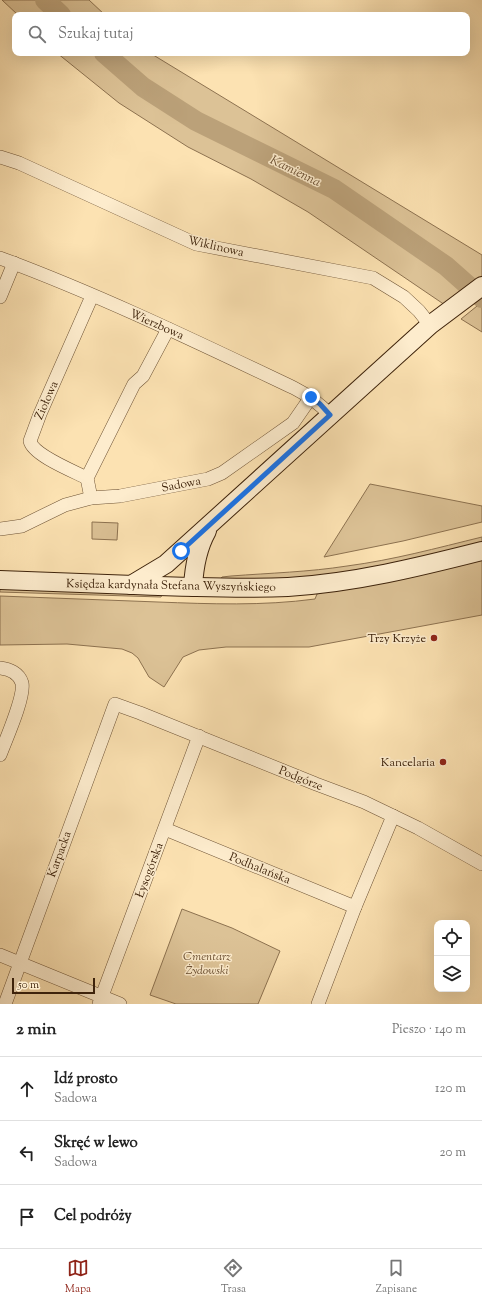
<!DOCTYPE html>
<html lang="pl">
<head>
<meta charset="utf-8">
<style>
	:root { --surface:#fff; --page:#f6f6f6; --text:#222; --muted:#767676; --line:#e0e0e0; --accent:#8f2418 }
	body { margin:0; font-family:"Sorts Mill Goudy",serif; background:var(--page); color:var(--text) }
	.controls { position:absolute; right:12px; bottom:12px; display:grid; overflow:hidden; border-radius:8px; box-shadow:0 4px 16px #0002 }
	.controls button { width:36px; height:36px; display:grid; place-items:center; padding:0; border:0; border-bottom:1px solid var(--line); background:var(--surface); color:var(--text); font:20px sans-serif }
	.scale { position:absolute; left:12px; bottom:10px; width:83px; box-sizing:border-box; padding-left:4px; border:2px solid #3e230b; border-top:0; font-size:11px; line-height:14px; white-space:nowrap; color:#3e230b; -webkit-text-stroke:3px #fdeccd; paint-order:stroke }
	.stop { position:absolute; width:12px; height:12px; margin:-9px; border:3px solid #1a73e8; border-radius:50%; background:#fff }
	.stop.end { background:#1a73e8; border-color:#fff; box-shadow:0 1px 4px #0008 }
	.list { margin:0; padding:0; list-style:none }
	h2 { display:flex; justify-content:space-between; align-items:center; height:52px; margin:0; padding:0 16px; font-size:17px }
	h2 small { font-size:13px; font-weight:400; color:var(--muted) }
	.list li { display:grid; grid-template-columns:26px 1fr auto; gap:12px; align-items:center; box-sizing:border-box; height:64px; padding:0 16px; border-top:1px solid var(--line) }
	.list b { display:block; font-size:15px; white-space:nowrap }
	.list p { margin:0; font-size:13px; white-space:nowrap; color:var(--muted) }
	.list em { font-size:13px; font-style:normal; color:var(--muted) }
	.icon { flex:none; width:22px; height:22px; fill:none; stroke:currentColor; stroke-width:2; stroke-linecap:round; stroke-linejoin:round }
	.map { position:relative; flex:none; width:482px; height:1004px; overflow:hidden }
	.search { position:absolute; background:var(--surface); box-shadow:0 4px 16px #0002; left:12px; right:12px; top:12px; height:44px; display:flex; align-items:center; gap:10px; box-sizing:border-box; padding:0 14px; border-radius:8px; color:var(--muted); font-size:15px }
	.sheet { height:244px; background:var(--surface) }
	nav { display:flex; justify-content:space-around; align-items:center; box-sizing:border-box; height:56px; border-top:1px solid var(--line); background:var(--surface); font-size:11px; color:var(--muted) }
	nav a { display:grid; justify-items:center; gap:2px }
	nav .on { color:var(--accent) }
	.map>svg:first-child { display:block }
	.green { fill:#dcc296; stroke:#8d7250 }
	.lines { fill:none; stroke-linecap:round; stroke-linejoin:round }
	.river { stroke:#bba179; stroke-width:20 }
	.street-casing { stroke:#6e5335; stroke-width:14 }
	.secondary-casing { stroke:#3e230b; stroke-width:20 }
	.street { stroke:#fdeccd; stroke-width:13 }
	.secondary { stroke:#fdeccd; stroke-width:18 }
	.route { stroke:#1a73e8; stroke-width:5 }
	.poi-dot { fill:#8f2418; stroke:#fdeccd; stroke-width:1.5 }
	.labels { text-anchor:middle; stroke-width:3; stroke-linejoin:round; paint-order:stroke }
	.street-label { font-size:12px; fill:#3e230b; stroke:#fdeccd }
	.poi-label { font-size:12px; fill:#3e230b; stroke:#fdeccd; text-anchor:end }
	.park-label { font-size:12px; font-style:italic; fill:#664b2e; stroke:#fdeccd }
	.water-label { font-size:13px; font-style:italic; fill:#6a4f32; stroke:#fdeccd }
</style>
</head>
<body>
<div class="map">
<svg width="482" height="1004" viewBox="0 0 482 1004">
	<rect width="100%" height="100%" fill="#fce2b2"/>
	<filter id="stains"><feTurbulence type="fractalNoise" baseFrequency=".005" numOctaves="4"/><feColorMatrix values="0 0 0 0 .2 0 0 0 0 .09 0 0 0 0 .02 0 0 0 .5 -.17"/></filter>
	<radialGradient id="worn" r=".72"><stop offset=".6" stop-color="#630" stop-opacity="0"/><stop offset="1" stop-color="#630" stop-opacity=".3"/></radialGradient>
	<g class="green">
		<polygon points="2,0 89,0 105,15 18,15"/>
		<polygon points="57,53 150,53 482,255 482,276 445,305 308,212 251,179 188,147 119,103"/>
		<polygon points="482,302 482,332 461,319"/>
		<polygon points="370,484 482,506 482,522 403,541 324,557"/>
		<polygon points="92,522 118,523 117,540 92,539"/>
		<path d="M482,537V544L377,569L274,582L219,581L222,577L231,576C270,573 309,572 347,566C393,560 437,548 482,537Z"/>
		<path d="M482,556V615L309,647H226L199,650L183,657L164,687L149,677L138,658L132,653L122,649L67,644L0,645V596C53,598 105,600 158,602C210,604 263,606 315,599L317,594L346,586Z"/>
		<polygon points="0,588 163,593 161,597 0,592"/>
		<polygon points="182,909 232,928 280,951 258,1004 176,1004 150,995"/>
	</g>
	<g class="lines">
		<g class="river">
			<polyline points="45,0 61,15"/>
			<polyline points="104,53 143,87 196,121 334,189 446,266 482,298"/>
		</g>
		<defs>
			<g id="street">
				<polyline points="0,157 19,163 196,244 373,278 404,297 419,311 430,325"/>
				<path d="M0,258C100,295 197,342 294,388C308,395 319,403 330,415"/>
				<polyline points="0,297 14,263"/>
				<path d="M87,478C73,471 33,455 30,441L40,414L92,296"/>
				<polyline points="91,498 87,478 134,384 143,376 168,329"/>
				<polyline points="0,529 22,526 65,505 91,498 120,496 208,479 222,473 293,423 311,397"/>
				<path d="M0,668C9,669 19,673 22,683C25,697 6,739 0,755"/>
				<polyline points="165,829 355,907"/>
				<polyline points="0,955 120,1004"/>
				<polyline points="5,1004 115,704 140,713 316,784 364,802 418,828 482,864"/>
				<polyline points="99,1004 199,736"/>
				<polyline points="318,1004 355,907 393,816"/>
			</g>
			<g id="secondary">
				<path d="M0,580C45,582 89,583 134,585C185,587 237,589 288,587C354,583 419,567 482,551"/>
				<polyline points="131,585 166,564 430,325 482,286"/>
				<path d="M193,587C194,567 197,549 207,531"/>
			</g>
		</defs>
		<use href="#street" class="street-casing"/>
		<use href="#secondary" class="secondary-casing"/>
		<use href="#street" class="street"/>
		<use href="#secondary" class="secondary"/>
	</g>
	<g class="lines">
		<polyline class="route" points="181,551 330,415 320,404 311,397"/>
	</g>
	<g class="poi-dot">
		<circle cx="434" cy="638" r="4"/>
		<circle cx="443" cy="762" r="4"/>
	</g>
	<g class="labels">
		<g class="street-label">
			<text transform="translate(216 246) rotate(13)" y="4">Wiklinowa</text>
			<text transform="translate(157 324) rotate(24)" y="4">Wierzbowa</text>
			<text transform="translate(46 400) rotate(-66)" y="4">Ziołowa</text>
			<text transform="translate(181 484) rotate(-11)" y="4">Sadowa</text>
			<text transform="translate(171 585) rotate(1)" y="4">Księdza kardynała Stefana Wyszyńskiego</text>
			<text transform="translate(301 778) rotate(22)" y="4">Podgórze</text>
			<text transform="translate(59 854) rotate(-70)" y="4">Karpacka</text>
			<text transform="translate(260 868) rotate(22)" y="4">Podhalańska</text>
			<text transform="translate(149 870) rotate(-69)" y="4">Łysogórska</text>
		</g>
		<g class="poi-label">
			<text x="426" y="642">Trzy Krzyże</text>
			<text x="435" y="766">Kancelaria</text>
		</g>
		<g class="park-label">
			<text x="207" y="960">Cmentarz<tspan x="207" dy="14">Żydowski</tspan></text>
		</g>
		<g class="water-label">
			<text transform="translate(296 170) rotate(26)" y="5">Kamienna</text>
		</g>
	</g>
	<rect width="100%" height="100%" filter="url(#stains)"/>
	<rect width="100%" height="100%" fill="url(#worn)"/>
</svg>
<div class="controls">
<button><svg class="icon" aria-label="locate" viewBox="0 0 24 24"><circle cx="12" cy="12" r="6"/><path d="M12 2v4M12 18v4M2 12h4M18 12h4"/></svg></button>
<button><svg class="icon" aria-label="layers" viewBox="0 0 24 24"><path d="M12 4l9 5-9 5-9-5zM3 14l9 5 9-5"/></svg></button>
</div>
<div class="scale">50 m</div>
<div class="stop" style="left:181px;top:551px"></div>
<div class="stop end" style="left:311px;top:397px"></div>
<div class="search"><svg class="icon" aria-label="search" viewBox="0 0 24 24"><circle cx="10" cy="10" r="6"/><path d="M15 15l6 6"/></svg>Szukaj tutaj</div>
</div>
<section class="sheet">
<h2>2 min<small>Pieszo · 140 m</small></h2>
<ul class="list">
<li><svg class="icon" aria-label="ahead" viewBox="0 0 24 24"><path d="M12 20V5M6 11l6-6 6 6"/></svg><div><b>Idź prosto</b><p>Sadowa</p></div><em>120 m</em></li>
<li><svg class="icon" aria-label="left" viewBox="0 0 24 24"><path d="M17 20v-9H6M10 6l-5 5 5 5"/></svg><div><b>Skręć w lewo</b><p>Sadowa</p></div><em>20 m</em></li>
<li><svg class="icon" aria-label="arrive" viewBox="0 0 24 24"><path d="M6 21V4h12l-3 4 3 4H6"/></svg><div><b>Cel podróży</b></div></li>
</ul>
</section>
<nav>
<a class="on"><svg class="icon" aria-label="map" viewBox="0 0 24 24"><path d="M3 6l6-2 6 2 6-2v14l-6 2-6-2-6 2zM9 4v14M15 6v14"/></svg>Mapa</a>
<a><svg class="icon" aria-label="directions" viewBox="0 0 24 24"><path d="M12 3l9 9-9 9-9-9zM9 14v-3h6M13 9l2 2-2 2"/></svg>Trasa</a>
<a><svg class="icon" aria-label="saved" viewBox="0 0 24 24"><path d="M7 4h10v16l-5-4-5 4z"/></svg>Zapisane</a>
</nav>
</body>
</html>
